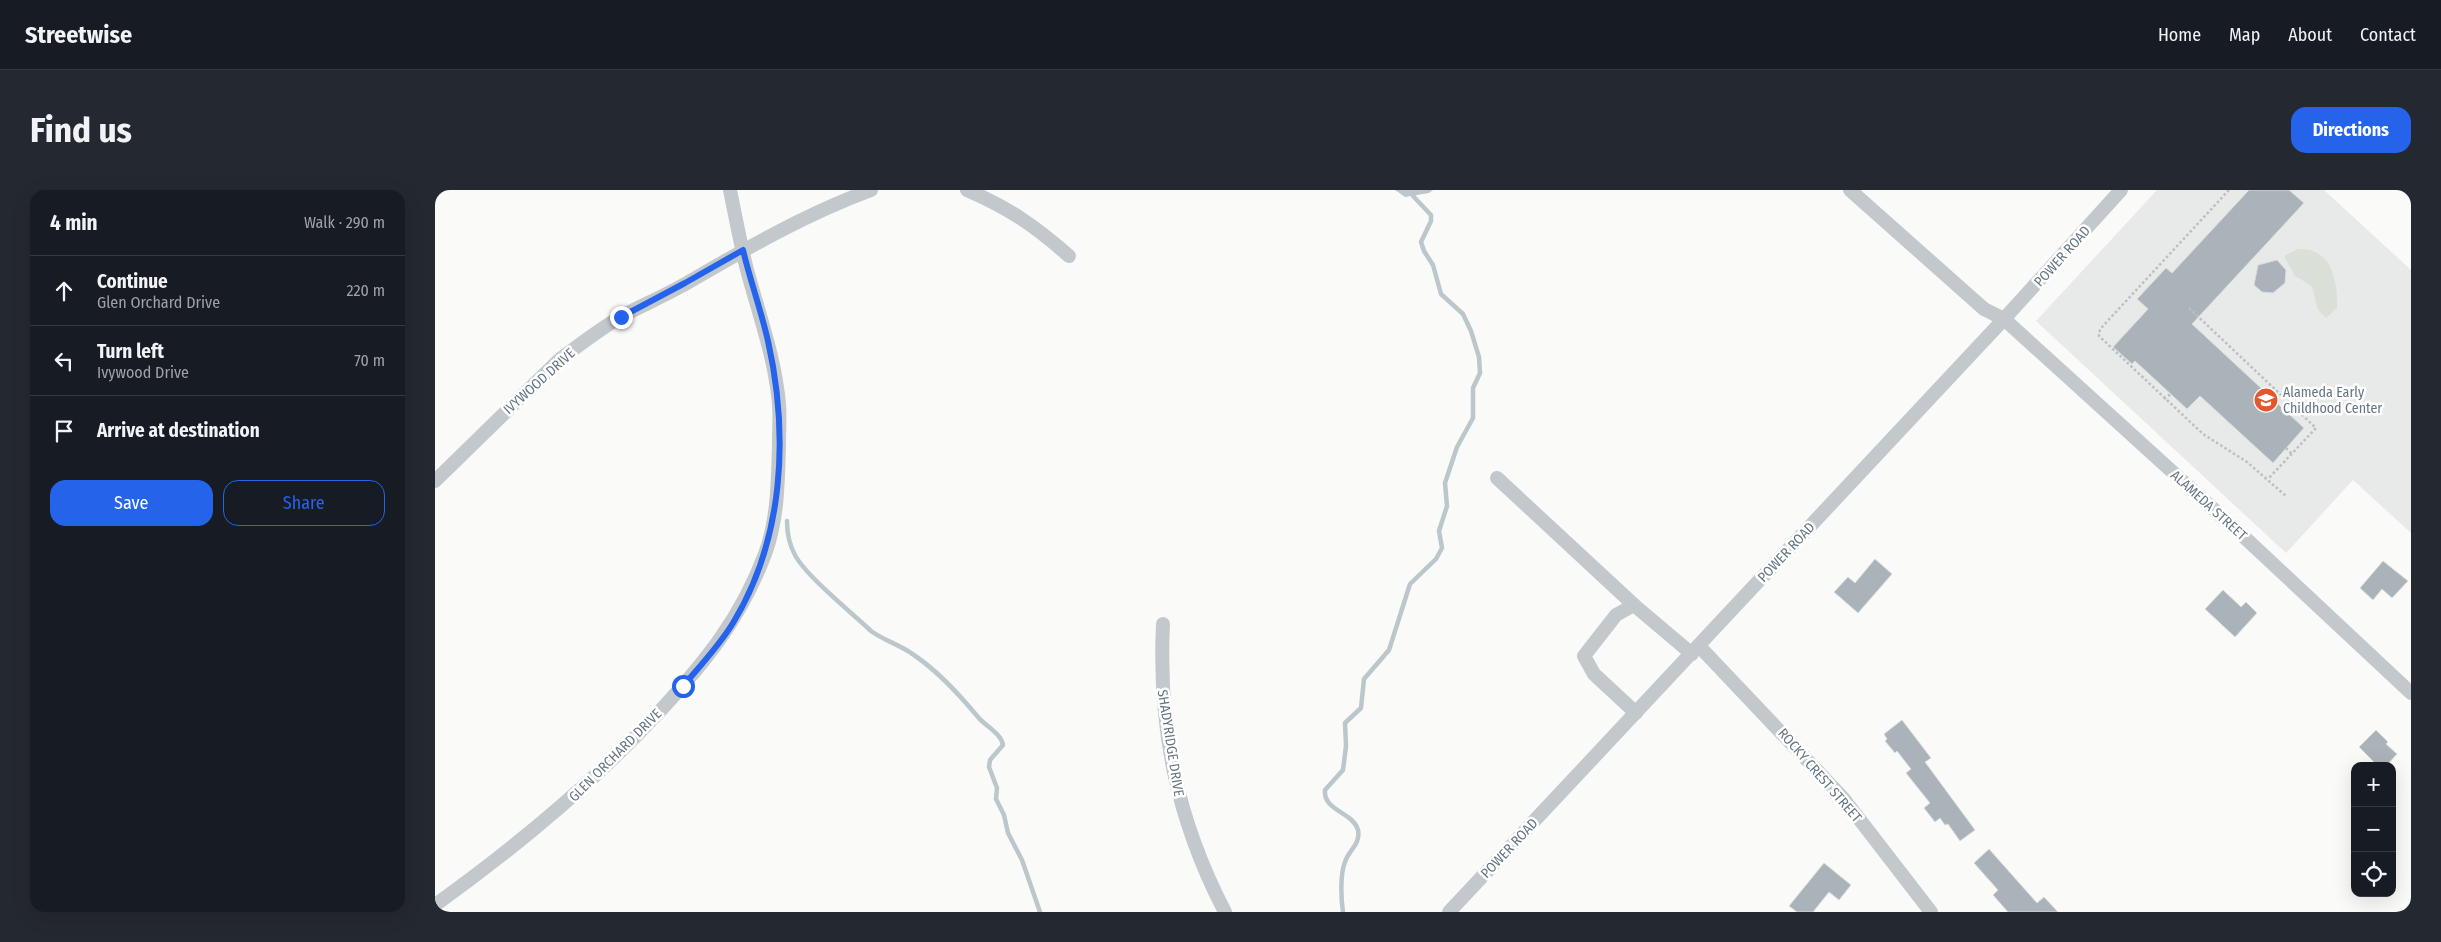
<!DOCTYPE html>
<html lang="en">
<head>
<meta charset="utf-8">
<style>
	:root { --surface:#171b24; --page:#242831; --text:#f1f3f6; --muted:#9ea1a6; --line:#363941; --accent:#2563eb }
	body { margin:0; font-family:"Fira Sans Condensed",sans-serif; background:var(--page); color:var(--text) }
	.controls { position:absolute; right:15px; bottom:15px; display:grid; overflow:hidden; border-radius:10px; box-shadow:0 5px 20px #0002 }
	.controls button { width:45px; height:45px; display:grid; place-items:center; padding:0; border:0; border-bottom:1px solid var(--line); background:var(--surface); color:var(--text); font:25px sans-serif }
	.stop { position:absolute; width:15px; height:15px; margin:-11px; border:4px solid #2563eb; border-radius:50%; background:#fff }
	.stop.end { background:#2563eb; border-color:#fff; box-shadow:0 1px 5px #0008 }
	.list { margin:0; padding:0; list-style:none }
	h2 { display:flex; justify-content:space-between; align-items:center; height:65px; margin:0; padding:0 20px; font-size:21px }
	h2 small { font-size:16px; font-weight:400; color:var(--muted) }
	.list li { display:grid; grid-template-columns:32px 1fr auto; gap:15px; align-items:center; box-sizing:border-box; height:70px; padding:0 20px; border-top:1px solid var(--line) }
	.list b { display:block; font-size:19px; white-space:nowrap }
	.list p { margin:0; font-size:16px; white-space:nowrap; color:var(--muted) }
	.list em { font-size:16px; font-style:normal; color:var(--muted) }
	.actions { display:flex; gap:10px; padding:15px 20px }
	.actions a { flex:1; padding:11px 0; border:1px solid var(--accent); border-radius:15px; text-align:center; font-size:18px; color:var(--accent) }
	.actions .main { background:var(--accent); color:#fff }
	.icon { flex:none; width:28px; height:28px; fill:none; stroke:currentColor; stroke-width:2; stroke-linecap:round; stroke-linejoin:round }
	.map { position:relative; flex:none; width:1976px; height:722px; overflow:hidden; border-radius:15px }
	header { display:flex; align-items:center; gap:30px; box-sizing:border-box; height:70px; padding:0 25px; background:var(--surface); border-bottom:1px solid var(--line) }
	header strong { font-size:24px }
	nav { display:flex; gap:28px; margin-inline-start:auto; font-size:18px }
	.intro { display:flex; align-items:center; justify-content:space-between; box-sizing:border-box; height:120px; padding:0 30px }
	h1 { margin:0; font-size:35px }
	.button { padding:12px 22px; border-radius:15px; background:var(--accent); color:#fff; font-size:18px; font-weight:700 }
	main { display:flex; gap:30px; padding:0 30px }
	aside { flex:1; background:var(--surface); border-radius:15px; box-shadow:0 5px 20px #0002 }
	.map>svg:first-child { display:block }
	.built { fill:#e8e9e9 }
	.green { fill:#dadfd7 }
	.water { fill:#bbc7cb }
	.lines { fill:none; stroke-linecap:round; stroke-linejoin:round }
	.stream { stroke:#bbc7cb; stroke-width:4.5 }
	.building { fill:#aab3b9; stroke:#dcdcda }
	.path { stroke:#bbbfc2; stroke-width:2.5; stroke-dasharray:2.5 2.5; stroke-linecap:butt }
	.minor { stroke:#c3c8cc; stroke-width:14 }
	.route { stroke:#2563eb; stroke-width:6 }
	.labels { text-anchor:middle; stroke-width:5; stroke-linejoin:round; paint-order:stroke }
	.street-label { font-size:14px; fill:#657683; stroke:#fff }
	.poi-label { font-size:14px; fill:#657683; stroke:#fff; text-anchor:start }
</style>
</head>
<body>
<header>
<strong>Streetwise</strong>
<nav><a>Home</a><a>Map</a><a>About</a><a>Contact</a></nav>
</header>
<div class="intro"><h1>Find us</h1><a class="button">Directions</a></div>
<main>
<aside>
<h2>4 min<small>Walk · 290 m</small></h2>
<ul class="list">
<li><svg class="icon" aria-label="ahead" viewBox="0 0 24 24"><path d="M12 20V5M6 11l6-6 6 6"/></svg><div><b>Continue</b><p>Glen Orchard Drive</p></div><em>220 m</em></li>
<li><svg class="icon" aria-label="left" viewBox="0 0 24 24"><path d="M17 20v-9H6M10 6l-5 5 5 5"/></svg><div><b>Turn left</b><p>Ivywood Drive</p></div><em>70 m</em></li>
<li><svg class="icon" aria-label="arrive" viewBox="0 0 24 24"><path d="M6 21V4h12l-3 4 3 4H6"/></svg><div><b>Arrive at destination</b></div></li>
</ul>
<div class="actions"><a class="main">Save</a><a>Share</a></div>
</aside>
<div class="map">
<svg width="1976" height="722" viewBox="0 0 1976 722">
	<rect width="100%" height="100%" fill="#fafaf8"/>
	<polygon class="built" points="1722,0 1889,0 1976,80 1976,343 1918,290 1851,363 1601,131"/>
	<path class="green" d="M1863,59C1897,57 1903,92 1902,118L1891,128L1883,120L1877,96L1860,86L1849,66Z"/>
	<polygon class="water" points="960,0 998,0 994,3 970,7"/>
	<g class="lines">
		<g class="stream">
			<path d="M352,331C352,343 354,354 360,365C371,386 417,423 436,441C448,450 463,454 476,463C502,480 523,503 543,527C550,536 566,543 568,555L555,570L554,577L562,598L561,609L569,625L573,643L587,670L605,722"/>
			<path d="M908,722C906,709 905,684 910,672C913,661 926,654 923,640C918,622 888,621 890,600L908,580L911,556L910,533L926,518L929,489L954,460L975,394L1001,369L1007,358L1004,341L1012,316L1010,293L1022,257L1038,228V198L1045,183L1044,167L1036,141L1028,124L1006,104L998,75L989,61L986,52L996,31V25L978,6L980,0"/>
		</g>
	</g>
	<g class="building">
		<polygon points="1814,0 1854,0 1869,13 1757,134 1869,238 1838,273 1765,206 1752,219 1700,171 1697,174 1678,157 1713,119 1702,109 1731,78 1737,83"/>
		<polygon points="1842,70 1851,80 1850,93 1838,103 1827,102 1819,95 1823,75"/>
		<polygon points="1440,369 1457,384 1423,423 1399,402 1413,387 1420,393"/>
		<polygon points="1948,371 1973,391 1957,408 1947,399 1938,410 1925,398"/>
		<polygon points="1788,400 1806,417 1811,412 1822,423 1800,447 1770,419"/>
		<polygon points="1467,530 1496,568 1490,572 1540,640 1525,651 1513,634 1510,635 1505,628 1500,632 1489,618 1495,613 1471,583 1476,579 1462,561 1460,563 1450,551 1452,549 1449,544"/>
		<polygon points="1941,540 1953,552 1951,554 1962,564 1951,576 1943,576 1924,557"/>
		<polygon points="1554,659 1602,713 1609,707 1623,722 1573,722 1558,705 1563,700 1539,673"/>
		<polygon points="1389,673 1416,695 1404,710 1394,702 1378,722 1362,722 1354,716"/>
	</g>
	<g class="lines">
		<g class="path">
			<polyline points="1794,0 1667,137 1664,142 1664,146 1768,244 1812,272 1851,306"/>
			<polyline points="1754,118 1881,238 1833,289"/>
			<polyline points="1729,209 1736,204"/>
			<polyline points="1851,258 1857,264"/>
		</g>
		<g class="minor">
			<path d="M532,0C574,18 600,36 634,66"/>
			<polyline points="1415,0 1549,119 1569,129 1807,345 1976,503"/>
			<polyline points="1062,288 1199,415"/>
			<path d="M0,291L124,170C144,155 165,139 187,126C208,115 231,105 252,93C312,58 371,24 436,0"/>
			<path d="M728,434C723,538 742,630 790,722"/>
			<polyline points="1264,456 1408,608 1496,722"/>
			<polyline points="1201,523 1159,484 1149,466 1181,425 1199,415 1257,464"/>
			<path d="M0,715C81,657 157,594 225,521C271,471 306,428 330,364C343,329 343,290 344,253C344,241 345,227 344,214C340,167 323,122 311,76C305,51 300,25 295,0"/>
			<polyline points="1014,722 1569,129 1686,0"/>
		</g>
	</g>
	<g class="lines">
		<path class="route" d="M186,127L250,93L308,60C315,90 326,120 333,151C354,245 349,349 298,433C284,456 265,476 248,496"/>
	</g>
	<defs>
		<symbol id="school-disc" viewBox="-11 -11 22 22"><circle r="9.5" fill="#e4572e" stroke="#fff"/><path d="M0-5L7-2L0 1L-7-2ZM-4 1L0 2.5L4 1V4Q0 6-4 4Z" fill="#fff"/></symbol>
	</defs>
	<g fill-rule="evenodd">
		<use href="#school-disc" x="1817" y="196" width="28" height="28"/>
	</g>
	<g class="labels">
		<g class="street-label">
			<text transform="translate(1627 66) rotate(-48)" y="5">POWER ROAD</text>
			<text transform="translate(104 191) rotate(-42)" y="5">IVYWOOD DRIVE</text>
			<text transform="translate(1774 315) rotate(42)" y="5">ALAMEDA STREET</text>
			<text transform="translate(1351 362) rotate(-47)" y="5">POWER ROAD</text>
			<text transform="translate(736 553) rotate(81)" y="5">SHADYRIDGE DRIVE</text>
			<text transform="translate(180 565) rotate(-45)" y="5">GLEN ORCHARD DRIVE</text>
			<text transform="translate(1385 585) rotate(49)" y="5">ROCKY CREST STREET</text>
			<text transform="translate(1074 658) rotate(-47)" y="5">POWER ROAD</text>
		</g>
		<g class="poi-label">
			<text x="1848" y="207">Alameda Early<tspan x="1848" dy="16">Childhood Center</tspan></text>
		</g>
	</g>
</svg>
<div class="controls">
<button>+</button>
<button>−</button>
<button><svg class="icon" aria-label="locate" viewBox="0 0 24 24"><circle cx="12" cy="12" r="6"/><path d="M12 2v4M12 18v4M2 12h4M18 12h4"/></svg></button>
</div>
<div class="stop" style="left:248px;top:496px"></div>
<div class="stop end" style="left:186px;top:127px"></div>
</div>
</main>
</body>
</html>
